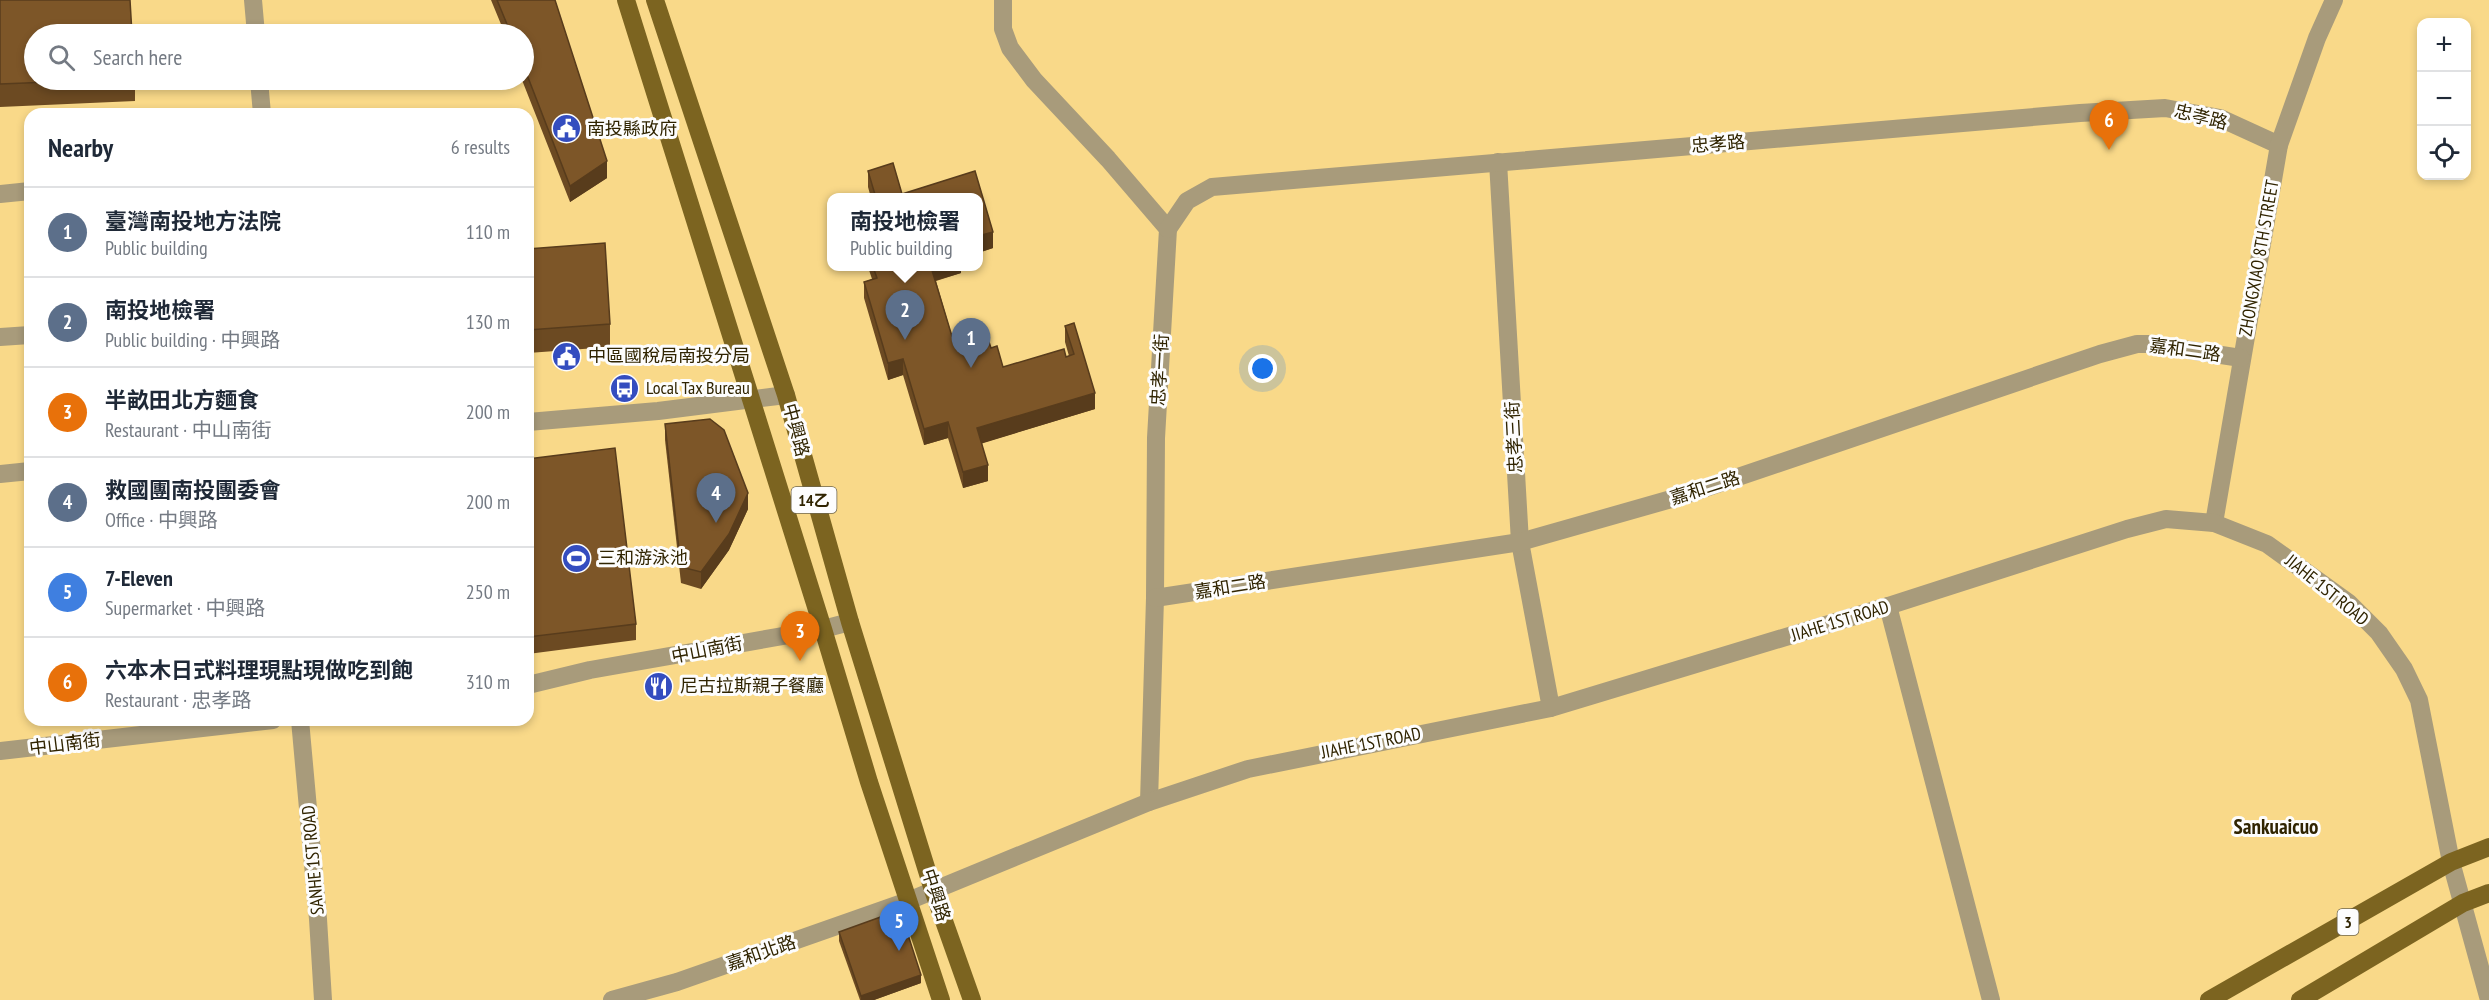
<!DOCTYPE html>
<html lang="en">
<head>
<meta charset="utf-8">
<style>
	:root { --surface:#fff; --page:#f2f2f3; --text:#1f2937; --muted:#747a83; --line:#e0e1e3; --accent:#b45309 }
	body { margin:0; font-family:"PT Sans Narrow","Noto Sans TC",sans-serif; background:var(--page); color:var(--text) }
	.controls { position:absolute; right:18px; top:18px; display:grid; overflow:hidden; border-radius:12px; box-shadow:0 3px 9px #0003 }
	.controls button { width:54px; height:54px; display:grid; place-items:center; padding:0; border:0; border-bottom:2px solid var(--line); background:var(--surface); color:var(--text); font:30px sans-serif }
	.you { position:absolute; left:1263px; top:369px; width:21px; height:21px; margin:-15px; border:4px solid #fff; border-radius:50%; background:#1a73e8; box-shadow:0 0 0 9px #1a73e833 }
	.badge { display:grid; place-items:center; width:39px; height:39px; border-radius:50%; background:var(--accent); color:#fff; font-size:20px; font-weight:700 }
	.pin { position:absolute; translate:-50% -50px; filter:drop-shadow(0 2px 3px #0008) }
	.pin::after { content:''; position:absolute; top:32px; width:21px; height:18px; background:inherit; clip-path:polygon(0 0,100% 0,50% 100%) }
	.popup { position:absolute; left:827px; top:193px; width:156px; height:78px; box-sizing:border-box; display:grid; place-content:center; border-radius:12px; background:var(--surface); filter:drop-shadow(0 2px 4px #0005); font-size:20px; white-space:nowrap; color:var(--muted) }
	.popup b { font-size:22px; color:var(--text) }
	.popup::after { content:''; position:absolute; left:50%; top:100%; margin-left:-12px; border:12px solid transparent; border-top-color:var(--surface) }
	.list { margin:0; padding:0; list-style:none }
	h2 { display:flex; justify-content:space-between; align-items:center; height:78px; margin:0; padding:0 24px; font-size:26px }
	h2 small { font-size:20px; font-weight:400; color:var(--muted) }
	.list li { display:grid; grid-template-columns:39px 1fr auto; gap:18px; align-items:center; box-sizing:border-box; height:90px; padding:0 24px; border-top:2px solid var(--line) }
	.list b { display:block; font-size:22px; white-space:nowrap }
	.list p { margin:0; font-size:20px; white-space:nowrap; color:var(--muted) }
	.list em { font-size:20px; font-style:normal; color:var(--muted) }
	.icon { flex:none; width:33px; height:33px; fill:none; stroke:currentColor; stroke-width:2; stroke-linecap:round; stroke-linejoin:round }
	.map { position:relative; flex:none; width:2489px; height:1000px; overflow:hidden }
	.search { position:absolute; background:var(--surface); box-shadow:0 3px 9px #0003; left:24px; top:24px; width:510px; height:66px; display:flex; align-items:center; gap:15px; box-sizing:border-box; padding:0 21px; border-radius:33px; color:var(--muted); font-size:22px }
	.panel { position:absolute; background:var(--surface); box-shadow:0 3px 9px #0003; left:24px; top:108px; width:510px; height:618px; border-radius:18px }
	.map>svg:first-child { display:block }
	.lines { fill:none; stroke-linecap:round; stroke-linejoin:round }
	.minor { stroke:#a89b7b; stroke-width:18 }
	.major { stroke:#7c6420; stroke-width:18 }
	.wall { fill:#6c4a22 }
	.shaded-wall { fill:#583c1c }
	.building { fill:#7d5628; stroke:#583c1c; stroke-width:1.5 }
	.labels { text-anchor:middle; stroke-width:6; stroke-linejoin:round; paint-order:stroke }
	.shield { fill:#fdfdfd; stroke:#6e654d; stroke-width:1.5 }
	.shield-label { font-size:16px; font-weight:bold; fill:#302401 }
	.street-label { font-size:18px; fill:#302401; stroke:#fdfdfd }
	.poi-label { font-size:18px; fill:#302401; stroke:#fdfdfd; text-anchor:start }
	.quarter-label { font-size:21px; font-weight:bold; fill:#302401; stroke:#fdfdfd }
</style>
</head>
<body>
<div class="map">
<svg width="2489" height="1000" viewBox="0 0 2489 1000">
	<rect width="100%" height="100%" fill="#f9d989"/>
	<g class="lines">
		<g class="minor">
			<polyline points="253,0 256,34"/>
			<polyline points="1003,0 1003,29 1010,48 1034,80 1108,159 1168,229 1156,438 1155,598 1149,802"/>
			<polyline points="259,80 262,114"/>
			<polyline points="1498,162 1520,542 1551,708"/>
			<polyline points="0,194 30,191"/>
			<polyline points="1168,229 1187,201 1212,187 2080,113 2165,108 2220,118 2279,145"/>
			<polyline points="0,337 30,335"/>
			<polyline points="528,422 658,411 786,395"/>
			<polyline points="0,474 30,471"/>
			<polyline points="2214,523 2279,145 2317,38 2334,0"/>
			<polyline points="1155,598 1520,542 1682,496 2100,354 2137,344 2149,344 2241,358"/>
			<polyline points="1888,606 1991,1000"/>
			<polyline points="528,685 590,670 823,629 850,622"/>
			<polyline points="300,720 318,919 323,1000"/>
			<polyline points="0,751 273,720"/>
			<polyline points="612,1000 677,982 908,901 1149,802 1248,769 1551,708 1888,606 2127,529 2166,519 2214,523 2267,544 2349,603 2379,633 2404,669 2419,700 2451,862 2489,1000"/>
		</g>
		<g class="major">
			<polyline points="626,0 823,629 869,782 941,1000"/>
			<polyline points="655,0 786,395 850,622 933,890 972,1000"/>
			<polyline points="2209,1000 2451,862 2489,847"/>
			<polyline points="2300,1000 2463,903 2489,893"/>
		</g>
	</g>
	<g class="wall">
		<polygon points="0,0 34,80 135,80 135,101 0,107"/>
		<polygon points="491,0 555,0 607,178 570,202 522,80 524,80 524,34 505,34"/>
		<polygon points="893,163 902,194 975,171 993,232 993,248 978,253 978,198 871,198 868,187 868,171"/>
		<polygon points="528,249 610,324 610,347 528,353"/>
		<polygon points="868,267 961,267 961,273 936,281 954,343 991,348 1003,367 1069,356 1065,342 1065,326 1095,409 982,443 988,481 963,488 948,438 924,445 903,375 888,380 864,298 864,282 872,279"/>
		<polygon points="665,424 748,509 729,550 701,589 681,583 665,440"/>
		<polygon points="528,459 636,624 636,640 528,654"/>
		<polygon points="839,932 921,983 874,1000 860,1000 839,941"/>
	</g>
	<g class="shaded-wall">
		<polygon points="607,161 607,178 570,202 570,186"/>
		<polygon points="993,232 993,248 978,253 978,236"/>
		<polygon points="931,267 961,267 961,273 931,282"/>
		<polygon points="903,359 903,375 888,380 888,363"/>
		<polygon points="1095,393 1095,409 977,445 977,428"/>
		<polygon points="948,422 948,438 924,445 924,429"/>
		<polygon points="988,465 988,481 963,488 963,472"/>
		<polygon points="748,493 748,509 729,550 701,589 701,572"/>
		<polygon points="921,975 921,983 874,1000 861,1000 861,996"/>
	</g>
	<g class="building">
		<polygon points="0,0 130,0 132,34 34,34 34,80 101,80 0,84"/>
		<polygon points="497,0 555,0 607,161 570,186 524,67 524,34 511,34"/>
		<polygon points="893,163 902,194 975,171 993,232 978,236 978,198 876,198 868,171"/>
		<polygon points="605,243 610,324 528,330 528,249"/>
		<polygon points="873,267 931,267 954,343 986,333 991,348 997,346 1003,367 1064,349 1066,357 1074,354 1065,326 1074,323 1095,393 977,428 988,465 963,472 948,422 924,429 903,359 888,363 864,282 877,278"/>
		<polygon points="710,419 724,430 748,493 729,534 701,572 681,567 665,424"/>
		<polygon points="615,448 636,624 528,637 528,459"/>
		<polygon points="900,910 921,975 861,996 839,932"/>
	</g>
	<defs>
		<symbol id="civic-disc" viewBox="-11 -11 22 22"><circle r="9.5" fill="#344dbf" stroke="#fdfdfd"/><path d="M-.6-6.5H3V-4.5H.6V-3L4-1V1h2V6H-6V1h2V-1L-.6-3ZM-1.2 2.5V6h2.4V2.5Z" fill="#fff"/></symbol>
		<symbol id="bus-disc" viewBox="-11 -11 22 22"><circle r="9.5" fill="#344dbf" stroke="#fdfdfd"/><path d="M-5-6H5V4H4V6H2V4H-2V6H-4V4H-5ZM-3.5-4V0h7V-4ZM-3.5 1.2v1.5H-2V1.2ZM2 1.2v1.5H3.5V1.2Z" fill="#fff"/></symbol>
		<symbol id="stadium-disc" viewBox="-11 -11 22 22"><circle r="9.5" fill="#344dbf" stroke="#fdfdfd"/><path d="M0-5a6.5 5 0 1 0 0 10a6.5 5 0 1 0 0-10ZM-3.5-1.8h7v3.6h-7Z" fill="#fff"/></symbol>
		<symbol id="restaurant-disc" viewBox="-11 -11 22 22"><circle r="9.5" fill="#344dbf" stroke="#fdfdfd"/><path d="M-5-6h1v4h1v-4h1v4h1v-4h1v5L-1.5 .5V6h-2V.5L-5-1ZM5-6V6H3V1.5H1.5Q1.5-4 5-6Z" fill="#fff"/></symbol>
	</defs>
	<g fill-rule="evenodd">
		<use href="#civic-disc" x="550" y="112" width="33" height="33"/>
		<use href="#civic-disc" x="550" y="340" width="33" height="33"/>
		<use href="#bus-disc" x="608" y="372" width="33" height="33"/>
		<use href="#stadium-disc" x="560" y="542" width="33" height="33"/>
		<use href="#restaurant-disc" x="642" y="670" width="33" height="33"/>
	</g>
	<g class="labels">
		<g class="shield">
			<rect x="791.5" y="487" width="45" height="26" rx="4.5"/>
			<rect x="2337.5" y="909" width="21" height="26" rx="4.5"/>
		</g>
		<g class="shield-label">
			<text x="814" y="506">14乙</text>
			<text x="2348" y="928">3</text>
		</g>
		<g class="street-label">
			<text transform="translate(2201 117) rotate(14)" y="6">忠孝路</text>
			<text transform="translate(1718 144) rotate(-5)" y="6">忠孝路</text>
			<text transform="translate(2259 258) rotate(-80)" y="6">ZHONGXIAO 8TH STREET</text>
			<text transform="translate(2185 350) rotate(8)" y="6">嘉和二路</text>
			<text transform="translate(1160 370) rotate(-87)" y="6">忠孝一街</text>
			<text transform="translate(796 430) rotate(75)" y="6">中興路</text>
			<text transform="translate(1514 437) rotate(-93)" y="6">忠孝三街</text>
			<text transform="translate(1705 488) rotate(-18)" y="6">嘉和二路</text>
			<text transform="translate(1230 587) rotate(-9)" y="6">嘉和二路</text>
			<text transform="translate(2327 590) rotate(39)" y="6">JIAHE 1ST ROAD</text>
			<text transform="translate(1840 621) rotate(-17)" y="6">JIAHE 1ST ROAD</text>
			<text transform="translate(707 650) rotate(-11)" y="6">中山南街</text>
			<text transform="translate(1371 743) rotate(-11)" y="6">JIAHE 1ST ROAD</text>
			<text transform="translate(65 744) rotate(-7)" y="6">中山南街</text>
			<text transform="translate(313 860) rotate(-95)" y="6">SANHE 1ST ROAD</text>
			<text transform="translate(936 895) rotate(72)" y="6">中興路</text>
			<text transform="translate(761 953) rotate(-19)" y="6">嘉和北路</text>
		</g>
		<g class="poi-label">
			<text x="587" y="135">南投縣政府</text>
			<text x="588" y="362">中區國稅局南投分局</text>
			<text x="646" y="394">Local Tax Bureau</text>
			<text x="598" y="564">三和游泳池</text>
			<text x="680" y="692">尼古拉斯親子餐廳</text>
		</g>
		<g class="quarter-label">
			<text x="2276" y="834">Sankuaicuo</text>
		</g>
	</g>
</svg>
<div class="controls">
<button>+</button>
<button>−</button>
<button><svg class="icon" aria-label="locate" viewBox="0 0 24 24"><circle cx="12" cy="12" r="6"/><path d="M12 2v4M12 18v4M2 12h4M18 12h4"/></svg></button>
</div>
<div class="you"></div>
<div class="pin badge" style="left:971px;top:368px;background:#5c6f8a">1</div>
<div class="pin badge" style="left:905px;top:340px;background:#5c6f8a">2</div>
<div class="popup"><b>南投地檢署</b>Public building</div>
<div class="pin badge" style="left:800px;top:661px;background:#e8710a">3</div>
<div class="pin badge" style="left:716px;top:523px;background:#5c6f8a">4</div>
<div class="pin badge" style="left:899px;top:951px;background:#3f7fe0">5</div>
<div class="pin badge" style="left:2109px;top:150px;background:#e8710a">6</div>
<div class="search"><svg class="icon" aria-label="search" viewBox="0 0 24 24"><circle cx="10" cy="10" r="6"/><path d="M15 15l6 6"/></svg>Search here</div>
<section class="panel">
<h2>Nearby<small>6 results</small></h2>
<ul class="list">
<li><span class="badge" style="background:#5c6f8a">1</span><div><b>臺灣南投地方法院</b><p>Public building</p></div><em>110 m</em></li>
<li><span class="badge" style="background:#5c6f8a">2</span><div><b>南投地檢署</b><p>Public building · 中興路</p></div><em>130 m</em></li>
<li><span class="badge" style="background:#e8710a">3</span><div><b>半畝田北方麵食</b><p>Restaurant · 中山南街</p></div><em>200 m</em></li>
<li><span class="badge" style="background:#5c6f8a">4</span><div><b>救國團南投團委會</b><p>Office · 中興路</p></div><em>200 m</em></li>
<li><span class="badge" style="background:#3f7fe0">5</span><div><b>7-Eleven</b><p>Supermarket · 中興路</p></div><em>250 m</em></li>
<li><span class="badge" style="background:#e8710a">6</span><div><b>六本木日式料理現點現做吃到飽</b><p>Restaurant · 忠孝路</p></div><em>310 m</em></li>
</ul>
</section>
</div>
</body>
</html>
